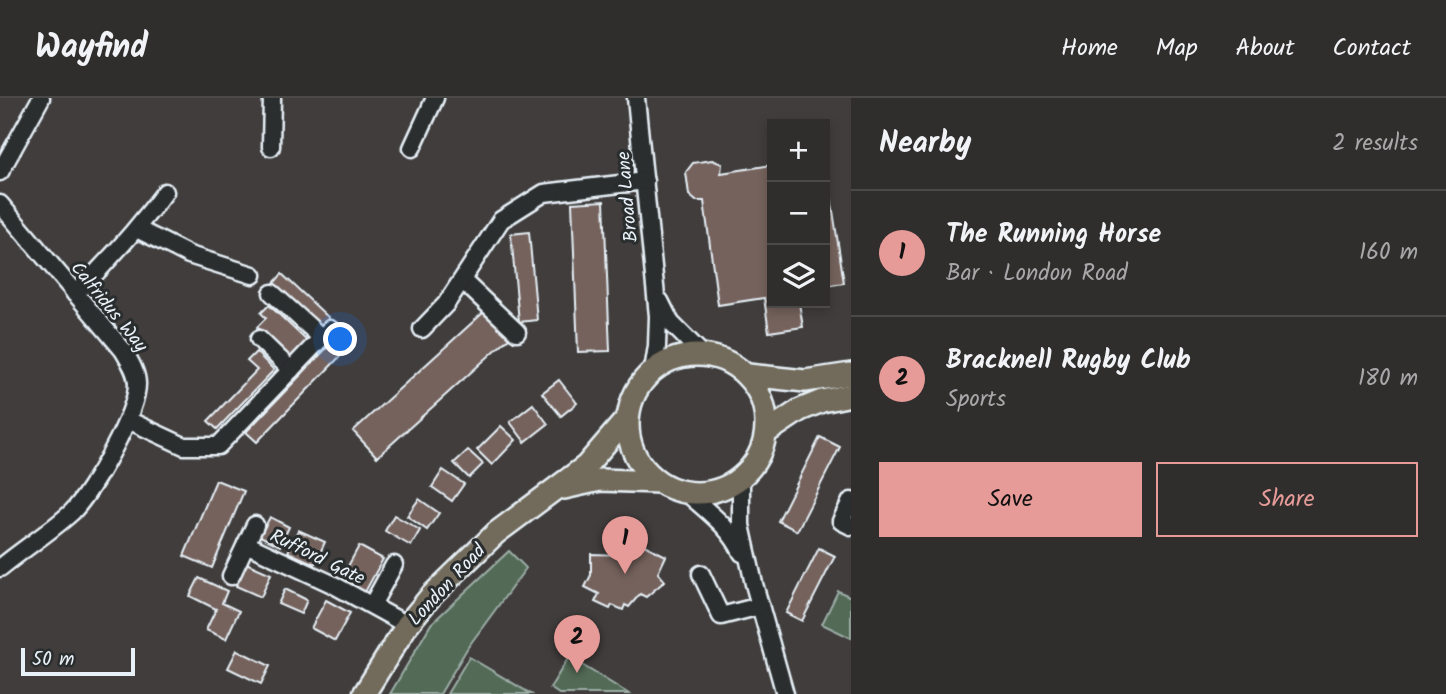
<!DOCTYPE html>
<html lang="en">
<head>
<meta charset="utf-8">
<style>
	:root { --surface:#302e2d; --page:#3c3a39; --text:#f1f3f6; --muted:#a8a8aa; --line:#4b4a49; --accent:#e69b98 }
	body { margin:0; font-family:Kalam,sans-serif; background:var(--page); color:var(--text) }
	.controls { position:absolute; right:21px; top:21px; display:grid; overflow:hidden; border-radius:0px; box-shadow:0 4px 10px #0003 }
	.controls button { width:63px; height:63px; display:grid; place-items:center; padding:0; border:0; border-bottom:2px solid var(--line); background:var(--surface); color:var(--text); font:35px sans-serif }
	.scale { position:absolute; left:21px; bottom:18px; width:114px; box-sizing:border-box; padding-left:7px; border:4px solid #e8f1f8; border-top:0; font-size:19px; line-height:24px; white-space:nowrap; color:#e8f1f8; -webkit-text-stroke:5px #2a2d2e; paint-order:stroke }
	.you { position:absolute; left:341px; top:242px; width:24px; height:24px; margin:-18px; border:5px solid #fff; border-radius:50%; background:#1a73e8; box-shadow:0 0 0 10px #1a73e833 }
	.badge { display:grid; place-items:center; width:46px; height:46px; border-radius:50%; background:var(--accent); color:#111; font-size:23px; font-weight:700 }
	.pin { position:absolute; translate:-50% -58px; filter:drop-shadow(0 2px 4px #0008) }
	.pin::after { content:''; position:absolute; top:37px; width:24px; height:21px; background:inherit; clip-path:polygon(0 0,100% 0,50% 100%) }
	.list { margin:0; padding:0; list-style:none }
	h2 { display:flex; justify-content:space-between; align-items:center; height:91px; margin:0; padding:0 28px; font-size:30px }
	h2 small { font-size:23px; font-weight:400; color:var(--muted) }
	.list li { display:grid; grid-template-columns:46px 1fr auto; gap:21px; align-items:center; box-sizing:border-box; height:126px; padding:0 28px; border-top:2px solid var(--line) }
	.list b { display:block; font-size:26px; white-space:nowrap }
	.list p { margin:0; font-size:23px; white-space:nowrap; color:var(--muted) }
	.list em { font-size:23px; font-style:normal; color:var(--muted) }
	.actions { display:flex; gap:14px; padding:21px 28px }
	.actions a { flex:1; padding:16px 0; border:2px solid var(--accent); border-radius:0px; text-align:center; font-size:24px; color:var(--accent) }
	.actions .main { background:var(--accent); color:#111 }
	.icon { flex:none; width:38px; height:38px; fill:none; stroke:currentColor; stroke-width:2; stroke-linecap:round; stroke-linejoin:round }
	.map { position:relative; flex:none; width:851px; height:596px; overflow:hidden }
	header { display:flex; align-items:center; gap:42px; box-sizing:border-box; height:98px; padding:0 35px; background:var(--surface); border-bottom:2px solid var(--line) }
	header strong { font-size:33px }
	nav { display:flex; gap:38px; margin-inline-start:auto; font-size:24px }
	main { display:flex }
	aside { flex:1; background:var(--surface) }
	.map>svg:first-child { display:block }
	.green { fill:#526a57; stroke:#9daea8; stroke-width:2 }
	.building { fill:#74625c; stroke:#e8f1f8; stroke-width:2 }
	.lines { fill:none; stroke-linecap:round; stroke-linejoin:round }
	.minor-casing { stroke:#e8f1f8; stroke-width:21 }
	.major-casing { stroke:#e8f1f8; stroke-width:26 }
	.minor { stroke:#2a2d2e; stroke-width:16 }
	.major { stroke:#726b5a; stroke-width:21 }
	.labels { text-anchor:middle; stroke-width:6; stroke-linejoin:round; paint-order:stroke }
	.street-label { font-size:19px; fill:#e8f1f8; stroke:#2a2d2e }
</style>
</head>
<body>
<header>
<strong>Wayfind</strong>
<nav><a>Home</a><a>Map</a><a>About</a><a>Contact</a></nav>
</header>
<main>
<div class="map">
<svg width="851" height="596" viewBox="0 0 851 596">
	<rect width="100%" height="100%" fill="#403d3c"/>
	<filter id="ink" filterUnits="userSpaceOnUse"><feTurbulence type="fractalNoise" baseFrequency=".0143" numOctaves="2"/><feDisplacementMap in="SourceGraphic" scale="14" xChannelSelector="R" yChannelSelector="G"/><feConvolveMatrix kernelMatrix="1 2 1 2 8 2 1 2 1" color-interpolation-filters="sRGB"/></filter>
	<g filter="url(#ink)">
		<g class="green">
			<polygon points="509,453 526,470 468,549 440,596 390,596 431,526"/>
			<polygon points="838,493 851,499 851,540 822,526"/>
			<polygon points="469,559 531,596 447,596"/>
			<polygon points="569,559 629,596 559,596 550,590"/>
		</g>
		<g class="building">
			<polygon points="825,60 844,185 825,188"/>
			<polygon points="712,62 722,66 721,75 772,67 772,205 799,205 803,229 769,234 764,200 718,207 704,103 696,103 689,97 686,74 693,65"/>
			<polygon points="604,103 610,253 578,254 572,105"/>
			<polygon points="529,134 537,222 519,224 511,136"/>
			<polygon points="282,176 329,220 321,229 274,185"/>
			<polygon points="269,207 307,243 290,260 257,229 266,220 261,215"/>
			<polygon points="485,213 509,240 377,359 353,333"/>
			<polygon points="343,233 354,244 257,344 246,334"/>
			<polygon points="256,254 274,272 217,331 208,323 257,272 247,263"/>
			<polygon points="559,282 577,305 561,318 542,295"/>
			<polygon points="533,306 548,326 525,344 510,324"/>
			<polygon points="501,328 516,342 492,367 477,352"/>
			<polygon points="820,339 840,349 797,433 778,423"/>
			<polygon points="468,352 483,366 469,380 454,365"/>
			<polygon points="443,372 464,386 452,403 432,389"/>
			<polygon points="216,382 244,393 212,470 184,458"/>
			<polygon points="419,401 439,415 427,432 407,418"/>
			<polygon points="394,417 420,432 411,448 385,433"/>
			<polygon points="270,419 289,429 280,448 260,438"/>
			<polygon points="298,432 325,444 315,466 288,454"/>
			<polygon points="628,439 666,458 658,475 665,483 646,499 640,496 629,509 625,507 623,512 612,507 610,511 595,504 599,496 585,489 591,477 591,456 625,457 628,451 623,448"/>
			<polygon points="359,448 383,461 365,494 341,481"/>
			<polygon points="819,450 835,458 802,523 786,515"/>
			<polygon points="246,465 271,476 261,499 236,488"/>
			<polygon points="199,480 227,493 222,505 239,513 226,541 206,532 216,511 190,498"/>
			<polygon points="285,491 307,502 301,516 278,506"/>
			<polygon points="326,502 350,515 335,543 311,530"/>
			<polygon points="237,552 270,568 261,586 228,570"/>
		</g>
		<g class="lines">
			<defs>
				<g id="minor">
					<polyline points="636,0 658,218 657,248 653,273"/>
					<polyline points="271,49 272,0"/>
					<polyline points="412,50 435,0"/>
					<polyline points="0,74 41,0"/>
					<path d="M0,106L123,252C129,262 137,274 137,286C137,315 92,394 72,414C50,434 23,451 0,470"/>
					<polyline points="137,131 189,157 253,177"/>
					<polyline points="463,183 517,234"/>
					<polyline points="272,195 322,240"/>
					<path d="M75,196C108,164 137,131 165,94"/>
					<polyline points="660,203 671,225 702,256"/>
					<polyline points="422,231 446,206 501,122 544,95 645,83"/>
					<polyline points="259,241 291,272"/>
					<polyline points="128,322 184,348 218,348 330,231"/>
					<polyline points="741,380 741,427 754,486 785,596"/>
					<path d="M687,395C708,414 730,429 742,455"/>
					<polyline points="851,403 841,423 851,428"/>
					<polyline points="246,446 332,486 407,527"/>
					<polyline points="701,476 721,518 760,508"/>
					<polyline points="231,478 255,427"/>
					<polyline points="372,507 394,467"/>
				</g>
				<g id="major">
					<circle cx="697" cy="326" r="69"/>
					<polyline points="748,277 805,283 851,276"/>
					<polyline points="767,334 800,312 822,303 851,297"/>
					<polyline points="564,390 600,382 659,384"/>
					<polyline points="364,596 407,527 431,498 496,435 586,368 628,319"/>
				</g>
			</defs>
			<use href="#minor" class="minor-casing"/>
			<use href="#major" class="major-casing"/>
			<use href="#minor" class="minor"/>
			<use href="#major" class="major"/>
		</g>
	</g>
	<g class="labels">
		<g class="street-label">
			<text transform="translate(626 99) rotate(-95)" y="7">Broad Lane</text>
			<text transform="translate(110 208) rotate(51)" y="7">Calfridus Way</text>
			<text transform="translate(318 458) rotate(26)" y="7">Rufford Gate</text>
			<text transform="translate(446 486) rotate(-47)" y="7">London Road</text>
		</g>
	</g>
</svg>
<div class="controls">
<button>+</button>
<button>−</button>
<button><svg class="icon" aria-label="layers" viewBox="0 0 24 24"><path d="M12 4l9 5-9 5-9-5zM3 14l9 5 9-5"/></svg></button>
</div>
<div class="scale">50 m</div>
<div class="you"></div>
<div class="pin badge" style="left:625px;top:476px">1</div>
<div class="pin badge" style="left:577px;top:575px">2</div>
</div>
<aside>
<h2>Nearby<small>2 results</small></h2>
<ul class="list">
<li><span class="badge">1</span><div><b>The Running Horse</b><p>Bar · London Road</p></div><em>160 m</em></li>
<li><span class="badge">2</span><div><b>Bracknell Rugby Club</b><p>Sports</p></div><em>180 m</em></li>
</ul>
<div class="actions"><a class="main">Save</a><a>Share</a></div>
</aside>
</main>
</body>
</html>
